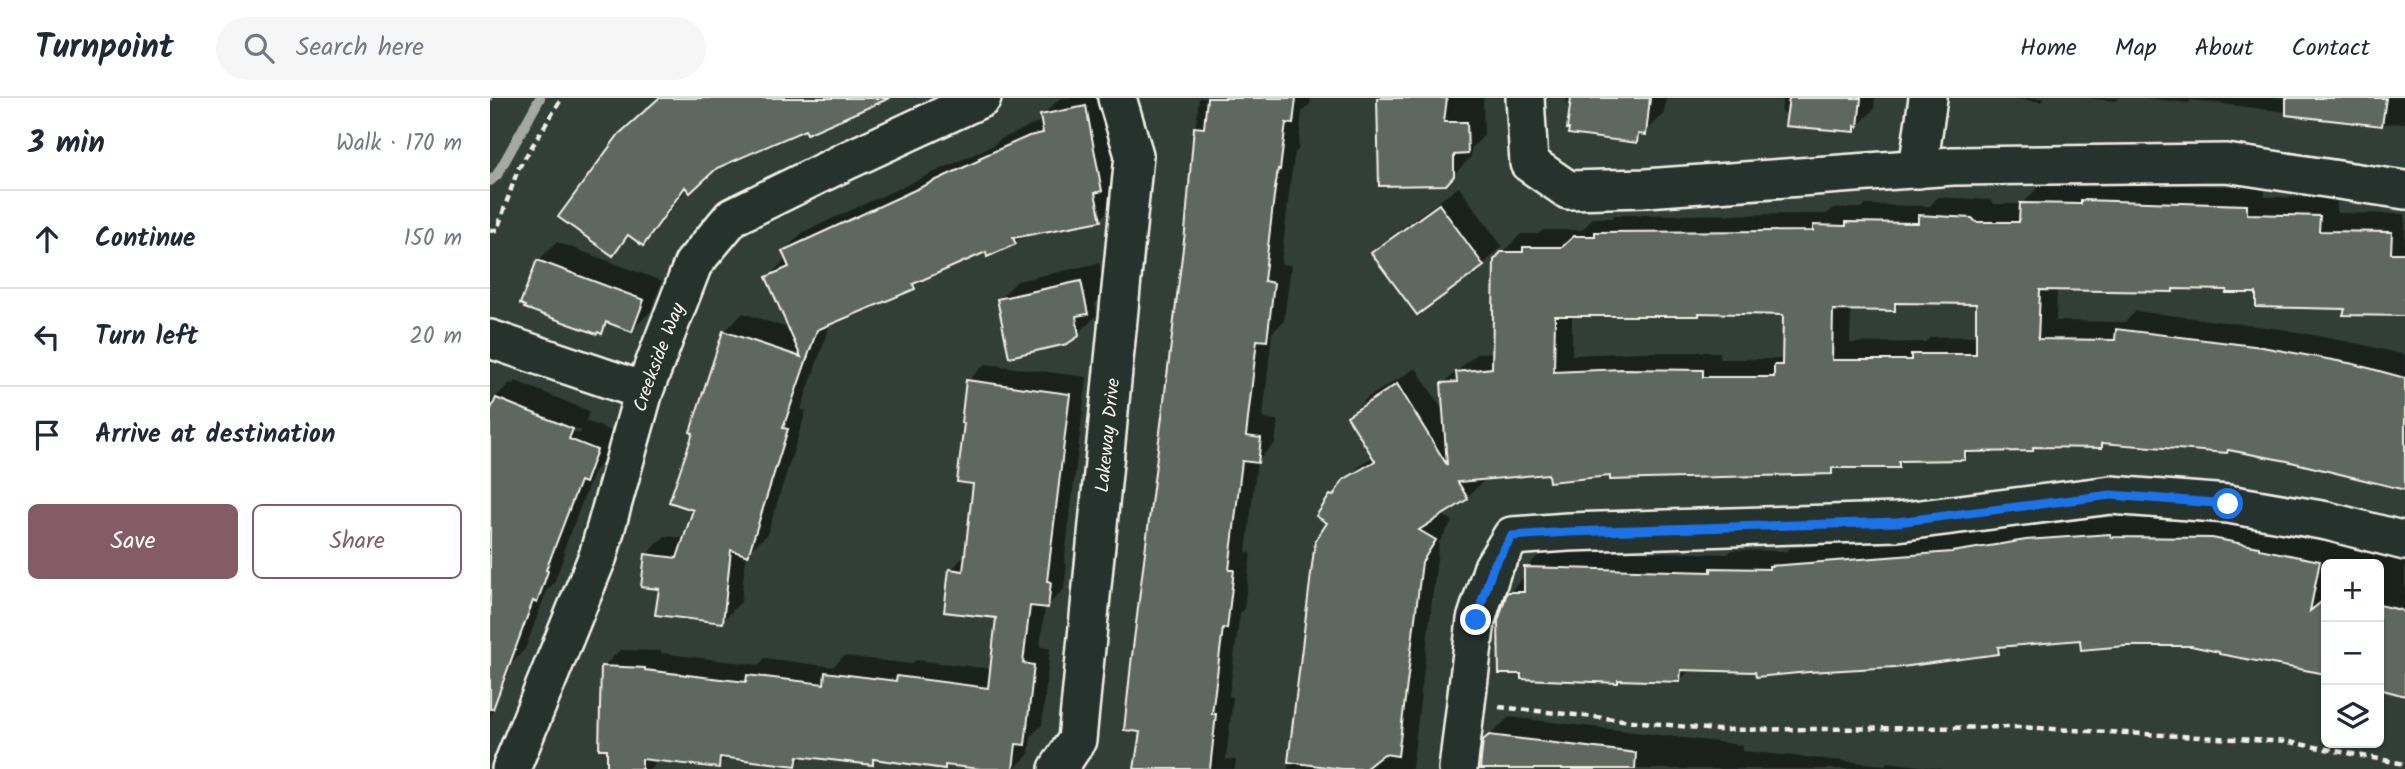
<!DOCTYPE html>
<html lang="en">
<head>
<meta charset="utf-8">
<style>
	:root { --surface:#fff; --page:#f6f6f7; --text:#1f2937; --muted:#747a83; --line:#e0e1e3; --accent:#845c67 }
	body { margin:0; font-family:Kalam,sans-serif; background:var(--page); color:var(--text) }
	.controls { position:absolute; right:21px; bottom:21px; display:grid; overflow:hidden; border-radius:10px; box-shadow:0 2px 5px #0004 }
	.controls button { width:63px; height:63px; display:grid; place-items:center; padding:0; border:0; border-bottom:2px solid var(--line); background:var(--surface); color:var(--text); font:35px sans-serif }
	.stop { position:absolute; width:21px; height:21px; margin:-16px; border:5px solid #1a73e8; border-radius:50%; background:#fff }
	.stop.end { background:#1a73e8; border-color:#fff; box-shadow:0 2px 7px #0008 }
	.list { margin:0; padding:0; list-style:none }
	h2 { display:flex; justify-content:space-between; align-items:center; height:91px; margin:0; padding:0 28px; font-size:30px }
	h2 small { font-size:23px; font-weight:400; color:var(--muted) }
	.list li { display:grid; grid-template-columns:46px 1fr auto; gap:21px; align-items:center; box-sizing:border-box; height:98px; padding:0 28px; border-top:2px solid var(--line) }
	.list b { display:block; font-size:26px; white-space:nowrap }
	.list em { font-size:23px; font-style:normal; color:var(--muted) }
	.actions { display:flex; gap:14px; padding:21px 28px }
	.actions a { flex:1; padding:16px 0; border:2px solid var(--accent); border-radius:10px; text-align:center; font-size:24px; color:var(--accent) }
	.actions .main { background:var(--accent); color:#fff }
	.icon { flex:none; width:38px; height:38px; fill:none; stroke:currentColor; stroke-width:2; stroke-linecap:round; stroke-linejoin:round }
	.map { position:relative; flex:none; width:1915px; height:671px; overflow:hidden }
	header { display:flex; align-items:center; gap:42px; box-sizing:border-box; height:98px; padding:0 35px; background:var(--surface); border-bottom:2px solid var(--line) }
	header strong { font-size:33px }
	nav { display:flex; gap:38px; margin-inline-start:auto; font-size:24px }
	.search { width:490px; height:63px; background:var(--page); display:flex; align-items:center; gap:18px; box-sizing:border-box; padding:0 24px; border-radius:38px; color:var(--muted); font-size:26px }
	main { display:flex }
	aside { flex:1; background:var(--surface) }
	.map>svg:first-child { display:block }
	.shadow { fill:#0007; fill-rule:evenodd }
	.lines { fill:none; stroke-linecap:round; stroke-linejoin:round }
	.stream { stroke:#a6a9a1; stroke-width:10 }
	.building { fill:#5f6861; stroke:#f4f1e8; stroke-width:2; fill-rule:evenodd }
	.street-casing { stroke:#f4f1e8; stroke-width:42 }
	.path { stroke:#f4f1e8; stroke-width:4.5; stroke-dasharray:7 5; stroke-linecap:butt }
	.street { stroke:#26332d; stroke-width:37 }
	.route { stroke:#1a73e8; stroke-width:9 }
	.labels { text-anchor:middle; stroke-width:5; stroke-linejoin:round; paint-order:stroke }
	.street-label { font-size:19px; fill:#f4f1e8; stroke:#26332d }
</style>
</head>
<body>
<header>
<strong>Turnpoint</strong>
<div class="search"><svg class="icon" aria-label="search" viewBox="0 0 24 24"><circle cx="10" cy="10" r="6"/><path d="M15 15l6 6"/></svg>Search here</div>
<nav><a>Home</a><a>Map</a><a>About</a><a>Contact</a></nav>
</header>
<main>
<aside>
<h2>3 min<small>Walk · 170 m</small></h2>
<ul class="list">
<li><svg class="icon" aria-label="ahead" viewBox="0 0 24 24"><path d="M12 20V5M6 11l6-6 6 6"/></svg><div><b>Continue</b></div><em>150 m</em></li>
<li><svg class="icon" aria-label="left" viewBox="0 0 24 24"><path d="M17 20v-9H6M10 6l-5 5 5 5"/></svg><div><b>Turn left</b></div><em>20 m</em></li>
<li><svg class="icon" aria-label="arrive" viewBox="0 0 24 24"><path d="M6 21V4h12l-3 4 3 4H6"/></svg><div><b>Arrive at destination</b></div></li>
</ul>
<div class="actions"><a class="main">Save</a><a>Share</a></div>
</aside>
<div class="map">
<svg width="1915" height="671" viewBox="0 0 1915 671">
	<rect width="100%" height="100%" fill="#323e38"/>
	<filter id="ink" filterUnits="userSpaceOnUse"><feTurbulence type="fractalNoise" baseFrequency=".0143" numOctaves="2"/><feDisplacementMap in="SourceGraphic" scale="14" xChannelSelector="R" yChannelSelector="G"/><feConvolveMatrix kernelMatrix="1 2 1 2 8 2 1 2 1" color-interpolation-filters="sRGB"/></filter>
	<g filter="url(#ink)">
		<g class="shadow">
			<polygon points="169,0 397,0 316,30 226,69 198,89 170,127 152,145 141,137 123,156"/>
			<polygon points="570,0 616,0 630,73 629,102 610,121 533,137 525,145 498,152 435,178 424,189 341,224 311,311 316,313 277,437 256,455 251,504 232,523 171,489 156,457 175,438 195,440 205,411 205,333 234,234 253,215 300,231 278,179 297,160 294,153 313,134 504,47 509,42 553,22 552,18"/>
			<polygon points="709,0 821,0 820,6 812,14 808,52 805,54 801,79 791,166 801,167 794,223 782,235 773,321 788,322 785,345 767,363 756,454 761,455 754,511 750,515 739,598 743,599 736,661 746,662 745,671 646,671 652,632 702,60"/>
			<polygon points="887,0 993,0 994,37 981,51 981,59 956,85 886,3"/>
			<polygon points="1077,0 1176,0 1174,16 1146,43 1082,6 1076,6"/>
			<polygon points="1293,0 1385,0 1384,11 1364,32 1291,14"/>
			<polygon points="1523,0 1555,0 1551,4"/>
			<polygon points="1597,0 1629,0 1626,3"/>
			<polygon points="1654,0 1915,0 1915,25 1892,26 1701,2 1699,5"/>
			<path d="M1611,85L1775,89V99L1847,100V115L1915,116V222H1913V216L1768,194L1739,190L1685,189L1682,192L1567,190L1566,223L1635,224L1646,213L1791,231L1870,246L1915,257V391L1853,374L1740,350L1737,353L1616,343L1611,348L1547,347L1542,352H1482L1474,361H1416L1408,368H1346L1341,374L1122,376L1060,374L997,380L977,399L951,416L963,423L949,444L922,671H798L827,444L839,424L841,398L874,364L884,358L859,318L877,300L926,270L955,316L953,286L986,256L1004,254L1005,162L1031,136H1048L1053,132H1092L1103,120H1122L1125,117L1337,116L1343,110H1372L1376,107L1440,108L1448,99L1500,102L1504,106H1532L1550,87L1607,89ZM1412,203L1487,204L1488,238L1441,239L1435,244L1360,245L1361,210L1404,211ZM1211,214L1295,215L1292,261H1230V254H1152L1082,257V216H1208Z"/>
			<polygon points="969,89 1012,148 993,167 884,155 902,137"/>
			<polygon points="67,144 172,183 161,213 142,232 121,224 111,234 48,163"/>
			<polygon points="609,165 616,195 605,206 607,217 588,236 508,202 527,183"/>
			<polygon points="495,266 597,279 574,466 577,467 574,491 557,508 555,508 550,549 560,550 552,627 541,638 539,656 524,671 457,666 454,669 387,660 382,665 315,657 306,667 238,658 228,668 168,661 161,671 118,671 113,569 130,552 171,553 171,555 269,567 275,560 343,569 354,558 421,566 426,562 502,571 508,518 461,472 476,456 485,384 478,283"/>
			<path d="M26,283L99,313L96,323L124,334L112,365L104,373L73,454L75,455L64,485L57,492L35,551L22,565L0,620V309L2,303L20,285L23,286ZM10,300L91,333L90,336L10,304Z"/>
			<polygon points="1638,418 1639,421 1742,421 1787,431 1786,433 1848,444 1847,447 1915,462 1915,597 1889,590 1889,466 1836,466 1836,576 1701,547 1592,541 1516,547 1508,554 1267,572 1201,571 1190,582 1130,580 1127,583 1019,495 1036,477 1036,470 1055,451 1238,456 1242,452 1297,453 1300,450 1482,436 1556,424"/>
			<polygon points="1019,619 1253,647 1252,653 1395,667 1398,664 1453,671 994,671 994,643"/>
		</g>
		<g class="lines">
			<polyline class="stream" points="0,83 7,77 50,0"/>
		</g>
		<g class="building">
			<polygon points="169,0 400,0 317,36 315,32 227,70 200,95 195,89 153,148 138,137 123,158 68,119 129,36"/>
			<polygon points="717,0 806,0 803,26 796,25 790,72 788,71 784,98 774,183 784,185 777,243 767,242 756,338 771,340 768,365 752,363 739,472 744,472 737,531 733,530 722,616 726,616 720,671 644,671 650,634 634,632 641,566 695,134 704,29 714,30"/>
			<polygon points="887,0 957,0 954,24 977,24 978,56 964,57 964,78 956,87 889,88"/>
			<polygon points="1081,0 1160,0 1156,37 1148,36 1147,45 1078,36 1079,31 1077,31"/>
			<polygon points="1299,0 1371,0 1368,29 1365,28 1365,34 1295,28"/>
			<polygon points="1796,0 1896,0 1892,28 1796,17"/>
			<polygon points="596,8 612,93 605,95 611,123 523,140 526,146 497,159 496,154 423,186 425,191 327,232 293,330 298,331 258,458 241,452 233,525 165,517 169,491 151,489 155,456 187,460 203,412 179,404 203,335 200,334 233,233 311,259 276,179 299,169 292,153 490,62 489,60 539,38 553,35 550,17"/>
			<path d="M1591,102L1757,107V116L1830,118L1829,133L1902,134L1901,155H1915V218L1853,217L1855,211L1766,209V195H1736L1737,192L1683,191V194L1550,192L1548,241L1625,242L1626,231L1772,249L1864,266L1915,280V392L1797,363L1738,352L1737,355L1612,345V350L1543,349V353L1475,354V362L1409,363V370H1342V376L1120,382V378L1059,384L1058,376L968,384L978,401L929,432L946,442L932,464L908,658L894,656L875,671H852L798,664L825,443L837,425L826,418L840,397L843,398L853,382L885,363L857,318L907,286L957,367L951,285L967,284L966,274L1002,270L1004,162L1011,154H1033V149H1072L1084,138H1105V134L1323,133V127L1356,128V124L1428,125V117L1482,120L1486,124H1529L1530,105L1591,106ZM1405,205L1486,206V256H1421V262H1342L1343,212L1405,213ZM1209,215L1293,217L1292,267H1284V279H1213V272L1132,271L1064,274L1065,218H1209Z"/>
			<polygon points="949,106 994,168 927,217 881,155"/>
			<polygon points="47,162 154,202 142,234 116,224 112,236 108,234 107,236 34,210 35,208 30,206"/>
			<polygon points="591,183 598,216 586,218 589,238 577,246 519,259 507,201"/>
			<polygon points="476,282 580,296 557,483 561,484 558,510 540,508 533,565 544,567 535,647 526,646 523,671 490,671 455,667 455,671 383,661 383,667 308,658 306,668 230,659 229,670 152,661 152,671 117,671 117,651 109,651 111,568 155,570 155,572 256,584 257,577 334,586 335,574 406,583 407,578 498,590 506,520 454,514 459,471 473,473 483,386 467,384 474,325 471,325"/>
			<polygon points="6,300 83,331 79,341 107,352 95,385 90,383 56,472 58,473 47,505 43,503 3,611 0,611 0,313"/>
			<polygon points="1620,436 1621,439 1722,440 1769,449 1769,451 1830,463 1820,513 1836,500 1836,576 1729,556 1729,554 1701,548 1636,548 1591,552 1590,542 1508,549 1509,556 1404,570 1404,569 1319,574 1266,579 1265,574 1191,572 1190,584 1128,582 1128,585 1031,581 1031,576 1009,576 1008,523 1017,494 1034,494 1034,469 1221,474 1221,470 1279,471 1279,468 1462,454 1536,442"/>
			<polygon points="1889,507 1911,512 1915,516 1915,598 1889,591"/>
			<polygon points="999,637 1146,655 1145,671 990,671 993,642"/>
		</g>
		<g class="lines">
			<defs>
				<g id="street">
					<polyline points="1035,0 1039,65 1078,92 1156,90 1463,68 1736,65 1915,92"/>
					<polyline points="1428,71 1438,0"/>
					<polyline points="0,241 154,293"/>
					<path id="s1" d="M21,671L108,458L154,293L203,166L242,119L356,63L492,0"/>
					<path id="s2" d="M568,671L587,642L644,57L627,0"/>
					<polyline points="968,671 986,522 1003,469 1022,438 1078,434 1407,424 1621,397 1738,406 1837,423 1915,443"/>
				</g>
			</defs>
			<use href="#street" class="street-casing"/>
			<g class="path">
				<polyline points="0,1 1,0"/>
				<polyline points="0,132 7,132 28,71 72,0"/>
				<polyline points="1009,609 1227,632 1528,629 1799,644 1915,666"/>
			</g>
			<use href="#street" class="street"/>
		</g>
	</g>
	<g class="lines" filter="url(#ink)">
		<polyline class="route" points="986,522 1003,469 1022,438 1078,434 1407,424 1621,397 1738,406"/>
	</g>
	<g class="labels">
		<g class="street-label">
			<text dy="7" stroke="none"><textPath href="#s1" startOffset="438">Creekside Way</textPath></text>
			<text dy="7" stroke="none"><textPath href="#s2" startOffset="341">Lakeway Drive</textPath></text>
		</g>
	</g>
</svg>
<div class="controls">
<button>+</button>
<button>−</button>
<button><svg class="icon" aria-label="layers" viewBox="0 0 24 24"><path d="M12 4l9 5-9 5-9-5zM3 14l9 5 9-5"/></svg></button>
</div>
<div class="stop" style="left:1738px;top:406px"></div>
<div class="stop end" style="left:986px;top:522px"></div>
</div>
</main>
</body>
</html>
